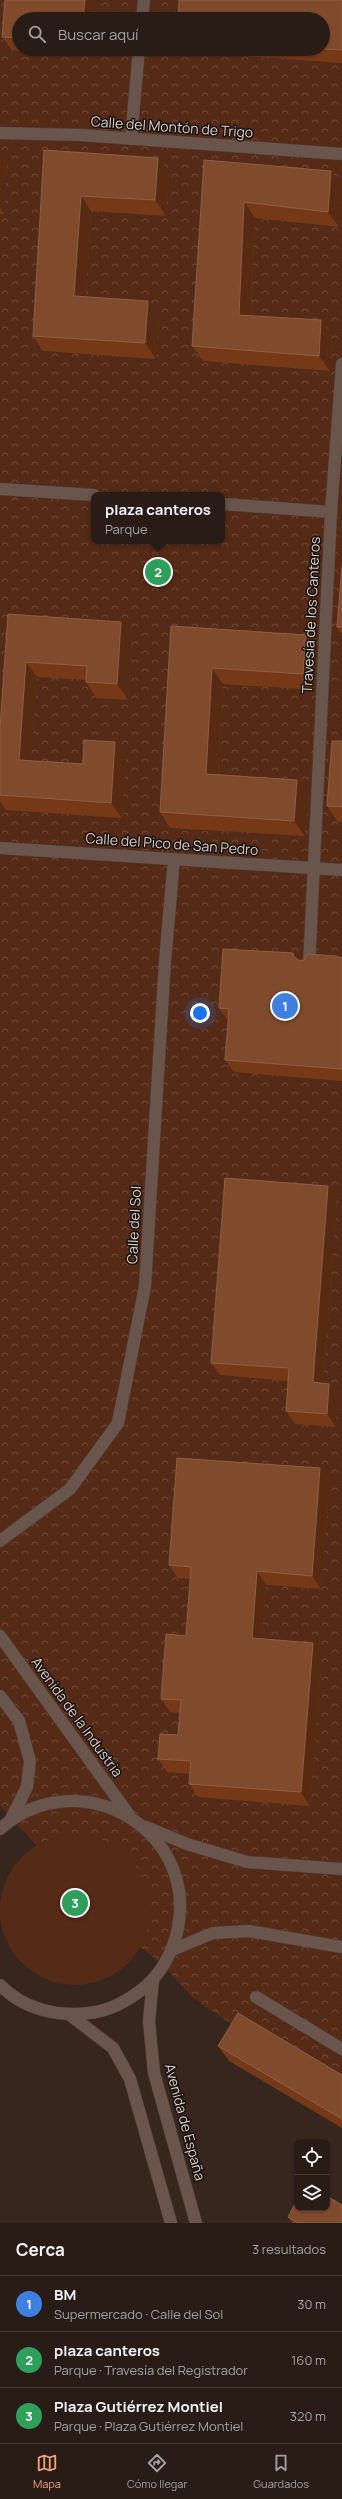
<!DOCTYPE html>
<html lang="es">
<head>
<meta charset="utf-8">
<style>
	:root { --surface:#291c16; --page:#31251f; --text:#f1f3f6; --muted:#a5a1a1; --line:#453a35; --accent:#f1a17d }
	body { margin:0; font-family:Manrope,sans-serif; background:var(--page); color:var(--text) }
	.controls { position:absolute; right:12px; bottom:12px; display:grid; overflow:hidden; border-radius:8px; box-shadow:0 1px 3px #0004 }
	.controls button { width:36px; height:36px; display:grid; place-items:center; padding:0; border:0; border-bottom:1px solid var(--line); background:var(--surface); color:var(--text); font:20px sans-serif }
	.you { position:absolute; left:200px; top:1013px; width:14px; height:14px; margin:-10px; border:3px solid #fff; border-radius:50%; background:#1a73e8; box-shadow:0 0 0 6px #1a73e833 }
	.badge { display:grid; place-items:center; width:26px; height:26px; border-radius:50%; background:var(--accent); color:#fff; font-size:13px; font-weight:700 }
	.pin { position:absolute; translate:-50% -50%; border:2px solid #fff; box-shadow:0 1px 4px #0006 }
	.popup { position:absolute; left:91px; top:492px; width:134px; height:52px; box-sizing:border-box; display:grid; place-content:center; border-radius:8px; background:var(--surface); filter:drop-shadow(0 1px 3px #0005); font-size:13px; white-space:nowrap; color:var(--muted) }
	.popup b { font-size:15px; color:var(--text) }
	.popup::after { content:''; position:absolute; left:50%; top:100%; margin-left:-8px; border:8px solid transparent; border-top-color:var(--surface) }
	.list { margin:0; padding:0; list-style:none }
	h2 { display:flex; justify-content:space-between; align-items:center; height:52px; margin:0; padding:0 16px; font-size:17px }
	h2 small { font-size:13px; font-weight:400; color:var(--muted) }
	.list li { display:grid; grid-template-columns:26px 1fr auto; gap:12px; align-items:center; box-sizing:border-box; height:56px; padding:0 16px; border-top:1px solid var(--line) }
	.list b { display:block; font-size:15px; white-space:nowrap }
	.list p { margin:0; font-size:13px; white-space:nowrap; color:var(--muted) }
	.list em { font-size:13px; font-style:normal; color:var(--muted) }
	.icon { flex:none; width:22px; height:22px; fill:none; stroke:currentColor; stroke-width:2; stroke-linecap:round; stroke-linejoin:round }
	.map { position:relative; flex:none; width:342px; height:2223px; overflow:hidden }
	.search { position:absolute; background:var(--surface); box-shadow:0 1px 3px #0004; left:12px; right:12px; top:12px; height:44px; display:flex; align-items:center; gap:10px; box-sizing:border-box; padding:0 14px; border-radius:22px; color:var(--muted); font-size:15px }
	.sheet { height:220px; background:var(--surface) }
	nav { display:flex; justify-content:space-around; align-items:center; box-sizing:border-box; height:56px; border-top:1px solid var(--line); background:var(--surface); font-size:11px; color:var(--muted) }
	nav a { display:grid; justify-items:center; gap:2px }
	nav .on { color:var(--accent) }
	.map>svg:first-child { display:block }
	.forest { fill:url(#forest-crowns); fill-rule:evenodd }
	.garden { fill:#552b17 }
	.lines { fill:none; stroke-linecap:round; stroke-linejoin:round }
	.street-casing { stroke:#4f413b; stroke-width:13 }
	.secondary-casing { stroke:#4f413b; stroke-width:13 }
	.street { stroke:#69554c; stroke-width:12 }
	.secondary { stroke:#69554c; stroke-width:12 }
	.wall { fill:#753918 }
	.shaded-wall { fill:#572b13 }
	.building { fill:#804a2c; stroke:#8e5f45 }
	.labels { text-anchor:middle; stroke-width:3; stroke-linejoin:round; paint-order:stroke }
	.street-label { font-size:14px; fill:#dcd0cb; stroke:#19110e }
</style>
</head>
<body>
<div class="map">
<svg width="342" height="2223" viewBox="0 0 342 2223">
	<defs>
		<pattern id="forest-crowns" width="20" height="18" patternUnits="userSpaceOnUse"><rect width="20" height="18" fill="#552b17"/><path d="M2 6a3 3 0 1 1 6 0M12 15a3 3 0 1 1 6 0" fill="none" stroke="#6d4937"/></pattern>
	</defs>
	<rect width="100%" height="100%" fill="#37261e"/>
	<path class="forest" d="M0,0H342V2102L191,1996L164,1966L103,1917L0,1806ZM19,19H323V49H19ZM94,495H222V541H94Z"/>
	<circle class="garden" cx="75" cy="1910" r="75"/>
	<g class="lines">
		<defs>
			<g id="street">
				<polyline points="142,19 144,0"/>
				<polyline points="0,133 80,135 342,154"/>
				<polyline points="131,139 139,49"/>
				<polyline points="0,489 94,495"/>
				<polyline points="222,504 331,512"/>
				<polyline points="0,848 342,870"/>
				<polyline points="309,966 331,512 342,364"/>
				<polyline points="0,1541 70,1489 118,1423 145,1286 165,961 174,859"/>
				<polyline points="256,1997 342,2049"/>
			</g>
			<g id="secondary">
				<polyline points="0,1636 129,1815"/>
				<polyline points="0,1696 19,1721 30,1761 27,1787 11,1819"/>
				<polyline points="146,1827 187,1844 247,1862 342,1869"/>
				<path d="M0,1829C80,1758 204,1832 176,1936C170,1957 161,1973 145,1987C128,2001 110,2011 89,2013C57,2017 23,2009 0,1985"/>
				<polyline points="172,1950 213,1933 249,1931 342,1947"/>
				<polyline points="153,1980 149,2021 154,2073 196,2223"/>
				<polyline points="70,2015 113,2048 130,2079 171,2223"/>
			</g>
		</defs>
		<use href="#street" class="street-casing"/>
		<use href="#secondary" class="secondary-casing"/>
		<use href="#street" class="street"/>
		<use href="#secondary" class="secondary"/>
	</g>
	<g class="wall">
		<polygon points="342,0 342,63 186,52 183,49 323,49"/>
		<polygon points="19,19 19,49 91,49 91,56 12,50 2,37"/>
		<polygon points="44,150 158,158 169,173 166,216 91,211 86,297 159,317 156,359 43,351 33,336"/>
		<polygon points="0,153 7,163 4,214 0,214"/>
		<polygon points="204,160 331,171 342,186 339,227 255,218 251,316 321,320 332,335 330,371 203,361 192,346"/>
		<polygon points="342,566 342,634 337,627"/>
		<polygon points="8,614 132,637 128,700 97,698 86,682 86,680 37,677 31,761 83,764 115,742 126,757 122,818 6,810 0,801 0,728"/>
		<polygon points="171,626 306,635 317,651 314,690 223,684 218,774 297,780 308,795 305,836 170,828 160,812"/>
		<polygon points="342,741 342,822 338,822 327,806"/>
		<polygon points="342,958 342,1081 234,1072 225,1060 228,1021 219,1008 297,959 300,961"/>
		<polygon points="328,1186 337,1199 323,1383 338,1397 336,1427 295,1424 286,1411 288,1381 220,1375 211,1363"/>
		<polygon points="330,1482 321,1589 266,1585 262,1639 322,1656 310,1806 198,1797 189,1784 190,1774 167,1772 158,1759 178,1735 180,1713 170,1712 161,1699 186,1636 190,1579 178,1578 169,1565"/>
		<polygon points="218,2046 342,2075 342,2128 229,2061"/>
		<polygon points="288,2217 342,2223 292,2223"/>
	</g>
	<g class="shaded-wall">
		<polygon points="85,0 95,0 94,19 83,19"/>
		<polygon points="86,49 91,49 91,56"/>
		<polygon points="0,153 7,163 4,214 0,208"/>
		<polygon points="158,158 169,173 166,216 155,200"/>
		<polygon points="331,171 342,186 339,227 328,212"/>
		<polygon points="81,196 91,211 85,312 74,296"/>
		<polygon points="244,202 255,218 250,331 239,315"/>
		<polygon points="148,301 159,317 156,359 145,343"/>
		<polygon points="321,320 332,335 330,371 319,356"/>
		<polygon points="121,622 132,637 128,700 117,684"/>
		<polygon points="306,635 317,651 314,690 303,674"/>
		<polygon points="26,662 37,677 30,775 19,760"/>
		<polygon points="212,668 223,684 217,789 206,774"/>
		<polygon points="115,742 126,757 122,818 111,803"/>
		<polygon points="297,780 308,795 305,836 294,821"/>
		<polygon points="328,1186 337,1199 322,1395 313,1382"/>
		<polygon points="329,1384 338,1397 336,1427 327,1414"/>
		<polygon points="320,1468 330,1482 321,1589 312,1576"/>
		<polygon points="257,1571 266,1585 261,1651 252,1638"/>
		<polygon points="313,1643 322,1656 310,1806 301,1792"/>
	</g>
	<g class="building">
		<polygon points="5,0 85,0 83,19 19,19 19,38 2,37"/>
		<polygon points="179,0 342,0 342,50 323,49 323,19 178,19"/>
		<polygon points="44,150 158,158 155,200 81,196 74,296 148,301 145,343 33,336"/>
		<polygon points="204,160 331,171 328,212 244,202 239,315 321,320 319,356 192,346"/>
		<polygon points="342,566 342,627 337,627"/>
		<polygon points="8,614 121,622 117,684 86,682 87,666 26,662 19,760 83,764 84,740 115,742 111,803 0,795 0,728"/>
		<polygon points="171,626 306,635 303,674 212,668 206,774 297,780 294,821 160,812"/>
		<polygon points="332,741 342,741 342,807 327,806"/>
		<polygon points="223,949 293,953 294,957 300,961 304,960 308,954 335,956 342,958 342,1069 225,1060 229,1009 219,1008"/>
		<polygon points="225,1178 328,1186 313,1382 329,1384 327,1414 286,1411 289,1368 211,1363"/>
		<polygon points="177,1458 320,1468 312,1576 257,1571 252,1638 313,1643 301,1792 189,1784 191,1761 158,1759 160,1734 178,1735 181,1700 161,1699 166,1634 186,1636 191,1567 169,1565"/>
		<polygon points="238,2013 342,2075 342,2119 218,2046"/>
		<polygon points="327,2196 342,2205 342,2223 298,2223 288,2217 297,2200 297,2208 327,2208"/>
	</g>
	<g class="labels">
		<g class="street-label">
			<text transform="translate(172 127) rotate(4)" y="5">Calle del Montón de Trigo</text>
			<text transform="translate(311 615) rotate(-87)" y="5">Travesía de los Canteros</text>
			<text transform="translate(172 844) rotate(4)" y="5">Calle del Pico de San Pedro</text>
			<text transform="translate(134 1225) rotate(-87)" y="5">Calle del Sol</text>
			<text transform="translate(77 1717) rotate(54)" y="5">Avenida de la Industria</text>
			<text transform="translate(185 2122) rotate(75)" y="5">Avenida de España</text>
		</g>
	</g>
</svg>
<div class="controls">
<button><svg class="icon" aria-label="locate" viewBox="0 0 24 24"><circle cx="12" cy="12" r="6"/><path d="M12 2v4M12 18v4M2 12h4M18 12h4"/></svg></button>
<button><svg class="icon" aria-label="layers" viewBox="0 0 24 24"><path d="M12 4l9 5-9 5-9-5zM3 14l9 5 9-5"/></svg></button>
</div>
<div class="you"></div>
<div class="pin badge" style="left:285px;top:1006px;background:#3f7fe0">1</div>
<div class="pin badge" style="left:158px;top:572px;background:#2e9e5b">2</div>
<div class="popup"><b>plaza canteros</b>Parque</div>
<div class="pin badge" style="left:75px;top:1903px;background:#2e9e5b">3</div>
<div class="search"><svg class="icon" aria-label="search" viewBox="0 0 24 24"><circle cx="10" cy="10" r="6"/><path d="M15 15l6 6"/></svg>Buscar aquí</div>
</div>
<section class="sheet">
<h2>Cerca<small>3 resultados</small></h2>
<ul class="list">
<li><span class="badge" style="background:#3f7fe0">1</span><div><b>BM</b><p>Supermercado · Calle del Sol</p></div><em>30 m</em></li>
<li><span class="badge" style="background:#2e9e5b">2</span><div><b>plaza canteros</b><p>Parque · Travesía del Registrador</p></div><em>160 m</em></li>
<li><span class="badge" style="background:#2e9e5b">3</span><div><b>Plaza Gutiérrez Montiel</b><p>Parque · Plaza Gutiérrez Montiel</p></div><em>320 m</em></li>
</ul>
</section>
<nav>
<a class="on"><svg class="icon" aria-label="map" viewBox="0 0 24 24"><path d="M3 6l6-2 6 2 6-2v14l-6 2-6-2-6 2zM9 4v14M15 6v14"/></svg>Mapa</a>
<a><svg class="icon" aria-label="directions" viewBox="0 0 24 24"><path d="M12 3l9 9-9 9-9-9zM9 14v-3h6M13 9l2 2-2 2"/></svg>Cómo llegar</a>
<a><svg class="icon" aria-label="saved" viewBox="0 0 24 24"><path d="M7 4h10v16l-5-4-5 4z"/></svg>Guardados</a>
</nav>
</body>
</html>
